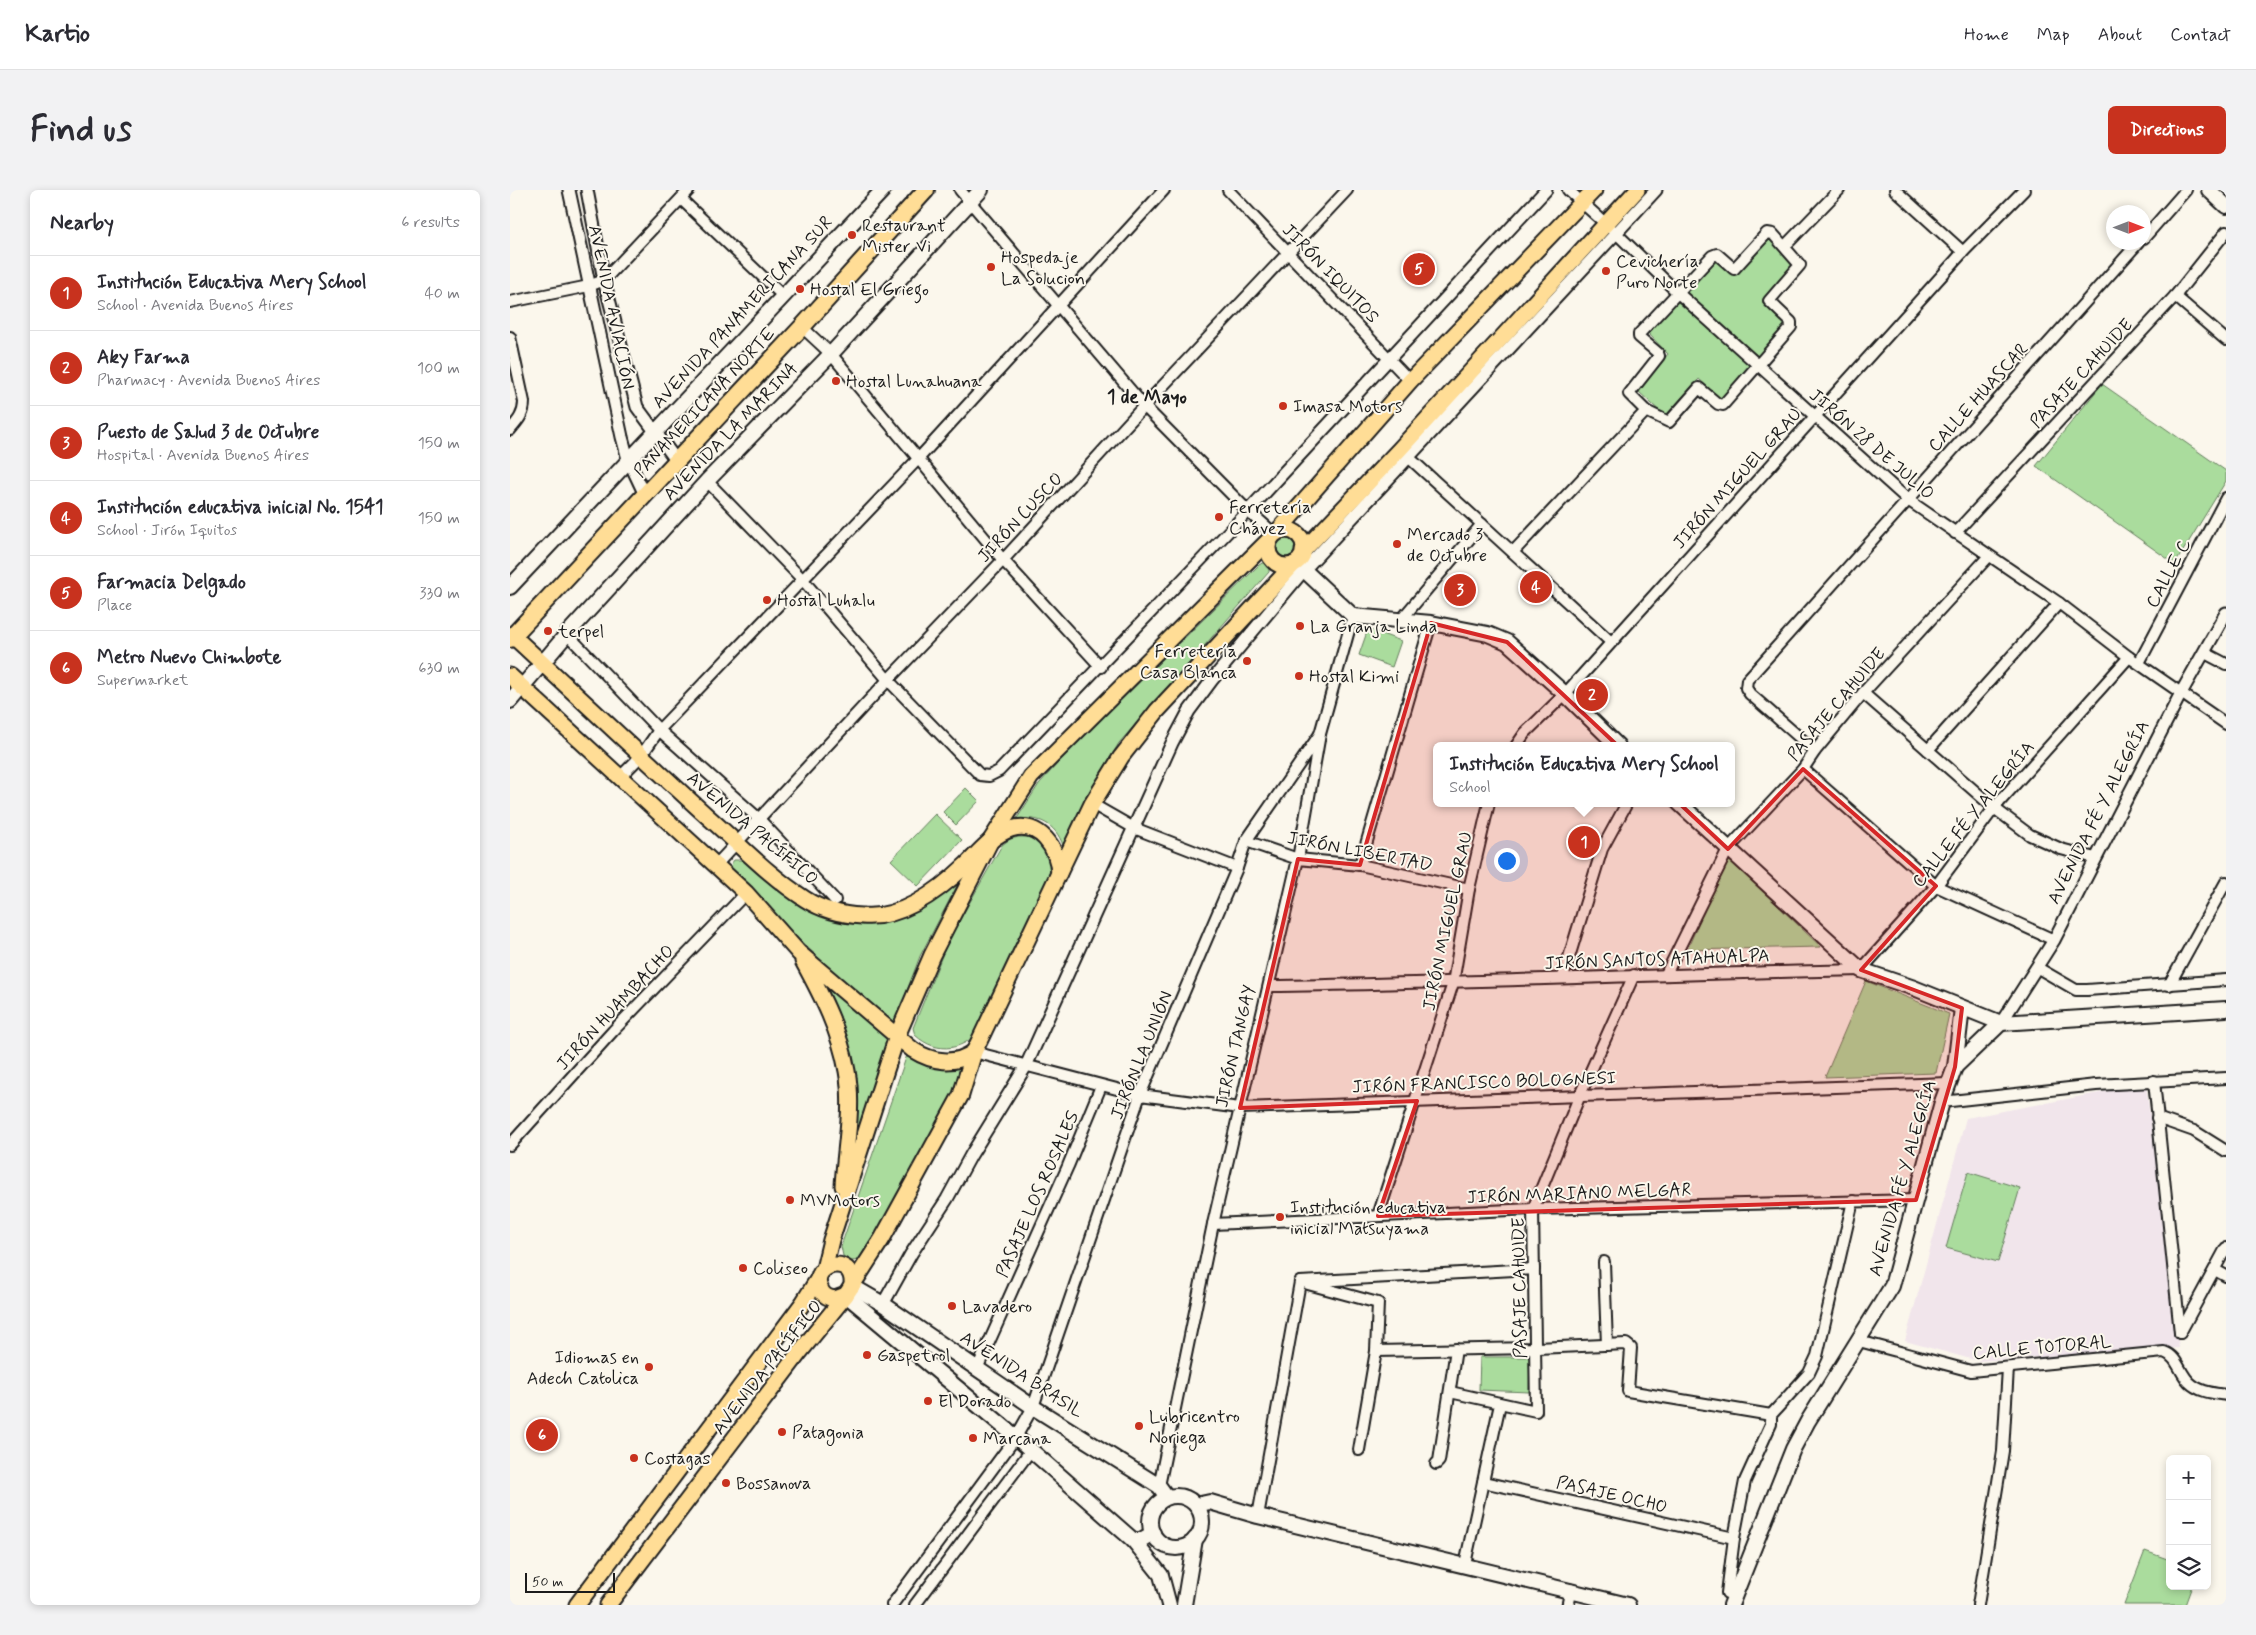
<!DOCTYPE html>
<html lang="en">
<head>
<meta charset="utf-8">
<style>
	:root { --surface:#fff; --page:#f2f2f3; --text:#2b2b33; --muted:#7c7c81; --line:#e1e1e2; --accent:#c8321e }
	body { margin:0; font-family:Mynerve,sans-serif; background:var(--page); color:var(--text) }
	.controls { position:absolute; right:15px; bottom:15px; display:grid; overflow:hidden; border-radius:8px; box-shadow:0 2px 8px #0003 }
	.controls button { width:45px; height:45px; display:grid; place-items:center; padding:0; border:0; border-bottom:1px solid var(--line); background:var(--surface); color:var(--text); font:25px sans-serif }
	.compass { position:absolute; left:1596px; top:15px; width:45px; height:45px; border-radius:50%; background:var(--surface); box-shadow:0 2px 8px #0003; rotate:90deg }
	.scale { position:absolute; left:15px; bottom:12px; width:90px; box-sizing:border-box; padding-left:5px; border:2px solid #1c1c1c; border-top:0; font-size:14px; line-height:18px; white-space:nowrap; color:#1c1c1c; -webkit-text-stroke:4px #fbf7ec; paint-order:stroke }
	.you { position:absolute; left:996px; top:670px; width:18px; height:18px; margin:-12px; border:4px solid #fff; border-radius:50%; background:#1a73e8; box-shadow:0 0 0 8px #1a73e833 }
	.badge { display:grid; place-items:center; width:32px; height:32px; border-radius:50%; background:var(--accent); color:#fff; font-size:16px; font-weight:700 }
	.pin { position:absolute; translate:-50% -50%; border:2px solid #fff; box-shadow:0 1px 5px #0006 }
	.popup { position:absolute; left:923px; top:552px; width:302px; height:65px; box-sizing:border-box; display:grid; place-content:center; border-radius:8px; background:var(--surface); filter:drop-shadow(0 1px 4px #0005); font-size:16px; white-space:nowrap; color:var(--muted) }
	.popup b { font-size:19px; color:var(--text) }
	.popup::after { content:''; position:absolute; left:50%; top:100%; margin-left:-10px; border:10px solid transparent; border-top-color:var(--surface) }
	.list { margin:0; padding:0; list-style:none }
	h2 { display:flex; justify-content:space-between; align-items:center; height:65px; margin:0; padding:0 20px; font-size:21px }
	h2 small { font-size:16px; font-weight:400; color:var(--muted) }
	.list li { display:grid; grid-template-columns:32px 1fr auto; gap:15px; align-items:center; box-sizing:border-box; height:75px; padding:0 20px; border-top:1px solid var(--line) }
	.list b { display:block; font-size:19px; white-space:nowrap }
	.list p { margin:0; font-size:16px; white-space:nowrap; color:var(--muted) }
	.list em { font-size:16px; font-style:normal; color:var(--muted) }
	.icon { flex:none; width:28px; height:28px; fill:none; stroke:currentColor; stroke-width:2; stroke-linecap:round; stroke-linejoin:round }
	.map { position:relative; flex:none; width:1716px; height:1415px; overflow:hidden; border-radius:8px }
	header { display:flex; align-items:center; gap:30px; box-sizing:border-box; height:70px; padding:0 25px; background:var(--surface); border-bottom:1px solid var(--line) }
	header strong { font-size:24px }
	nav { display:flex; gap:28px; margin-inline-start:auto; font-size:18px }
	.intro { display:flex; align-items:center; justify-content:space-between; box-sizing:border-box; height:120px; padding:0 30px }
	h1 { margin:0; font-size:35px }
	.button { padding:12px 22px; border-radius:8px; background:var(--accent); color:#fff; font-size:18px; font-weight:700 }
	main { display:flex; gap:30px; padding:0 30px }
	aside { flex:1; background:var(--surface); border-radius:8px; box-shadow:0 2px 8px #0003 }
	.map>svg:first-child { display:block }
	.built { fill:#f1e5eb }
	.green { fill:#aadc9d; stroke:#637c5c }
	.lines { fill:none; stroke-linecap:round; stroke-linejoin:round }
	.minor-casing { stroke:#1c1c1c; stroke-width:14 }
	.tertiary-casing { stroke:#1c1c1c; stroke-width:15 }
	.secondary-casing { stroke:#1c1c1c; stroke-width:18 }
	.primary-casing { stroke:#1c1c1c; stroke-width:19 }
	.trunk-casing { stroke:#1c1c1c; stroke-width:20 }
	.minor { stroke:#fbf7ec; stroke-width:10 }
	.tertiary { stroke:#fbf7ec; stroke-width:11 }
	.secondary { stroke:#fbf7ec; stroke-width:14 }
	.primary { stroke:#ffdd96; stroke-width:15 }
	.trunk { stroke:#ffdd96; stroke-width:16 }
	.marked { fill:#d62828; fill-opacity:0.2; stroke:#d62828; stroke-width:4; stroke-linejoin:round }
	.poi-dot { fill:#c8321e; stroke:#fbf7ec; stroke-width:2 }
	.labels { text-anchor:middle; stroke-width:4; stroke-linejoin:round; paint-order:stroke }
	.poi-label { font-size:18px; fill:#1c1c1c; stroke:#fbf7ec; text-anchor:start }
	.street-label { font-size:18px; fill:#1c1c1c; stroke:#fbf7ec }
	.neighbourhood-label { font-size:19px; font-weight:bold; fill:#1c1c1c; stroke:#fbf7ec }
</style>
</head>
<body>
<header>
<strong>Kartio</strong>
<nav><a>Home</a><a>Map</a><a>About</a><a>Contact</a></nav>
</header>
<div class="intro"><h1>Find us</h1><a class="button">Directions</a></div>
<main>
<aside>
<h2>Nearby<small>6 results</small></h2>
<ul class="list">
<li><span class="badge">1</span><div><b>Institución Educativa Mery School</b><p>School · Avenida Buenos Aires</p></div><em>40 m</em></li>
<li><span class="badge">2</span><div><b>Aky Farma</b><p>Pharmacy · Avenida Buenos Aires</p></div><em>100 m</em></li>
<li><span class="badge">3</span><div><b>Puesto de Salud 3 de Octubre</b><p>Hospital · Avenida Buenos Aires</p></div><em>150 m</em></li>
<li><span class="badge">4</span><div><b>Institución educativa inicial No. 1541</b><p>School · Jirón Iquitos</p></div><em>150 m</em></li>
<li><span class="badge">5</span><div><b>Farmacia Delgado</b><p>Place</p></div><em>330 m</em></li>
<li><span class="badge">6</span><div><b>Metro Nuevo Chimbote</b><p>Supermarket</p></div><em>630 m</em></li>
</ul>
</aside>
<div class="map">
<svg width="1716" height="1415" viewBox="0 0 1716 1415">
	<rect width="100%" height="100%" fill="#fbf7ec"/>
	<filter id="ink" filterUnits="userSpaceOnUse"><feTurbulence type="fractalNoise" baseFrequency=".02" numOctaves="2"/><feDisplacementMap in="SourceGraphic" scale="10" xChannelSelector="R" yChannelSelector="G"/><feConvolveMatrix kernelMatrix="1 2 1 2 8 2 1 2 1" color-interpolation-filters="sRGB"/></filter>
	<g filter="url(#ink)">
		<polygon class="built" points="1636,894 1669,1158 1468,1171 1395,1151 1456,928"/>
		<g class="green">
			<polygon points="1260,47 1287,73 1254,110 1277,135 1212,210 1189,189 1155,226 1128,201 1158,164 1138,143 1205,69 1225,85"/>
			<polygon points="1592,194 1716,281 1716,291 1665,374 1526,276"/>
			<circle cx="776" cy="358" r="9"/>
			<path d="M754,372L759,376V382L609,553L577,606L553,655C545,634 529,625 506,630L529,594L559,561L749,375Z"/>
			<polygon points="858,439 891,451 882,477 849,465"/>
			<polygon points="456,598 469,611 446,635 433,622"/>
			<polygon points="425,624 452,650 408,696 381,670"/>
			<path d="M509,647H518L534,655L542,677L473,837C455,860 428,866 405,845L403,838L438,751L492,655L500,649Z"/>
			<polygon points="1217,667 1311,757 1177,760"/>
			<path d="M224,670H231L237,672L276,705L379,731L402,723L417,715L451,688L410,766L383,838L226,690C222,683 218,677 224,670Z"/>
			<polygon points="306,782 379,849 345,953 343,952 345,946"/>
			<polygon points="1356,791 1439,824 1426,883 1315,887"/>
			<path d="M398,862C418,876 436,884 460,875L419,962L352,1070L341,1071L333,1066L331,1056Z"/>
			<polygon points="1458,982 1510,998 1488,1072 1436,1058"/>
			<polygon points="970,1167 1020,1167 1019,1202 969,1200"/>
			<polygon points="1635,1361 1660,1370 1660,1396 1682,1396 1675,1415 1614,1415"/>
		</g>
		<g class="lines">
			<defs>
				<g id="minor">
					<polyline points="718,0 900,191"/>
					<polyline points="1058,0 1106,43 1167,102 1398,310 1549,413 1619,467 1716,534"/>
					<polyline points="1385,0 1453,62"/>
					<polyline points="171,9 272,105"/>
					<polygon points="1257,43 1263,44 1290,75 1259,111 1281,132 1281,137 1213,215 1208,214 1189,198 1159,232 1136,221 1119,204 1149,166 1148,163 1129,147 1129,144 1202,66 1207,64 1224,79"/>
					<polyline points="1634,48 1676,0"/>
					<polyline points="1275,56 1329,0"/>
					<polyline points="1665,106 1716,150"/>
					<polyline points="0,112 79,96 94,90 179,0"/>
					<polyline points="292,137 321,164 493,370 591,477"/>
					<path d="M0,147L14,212C14,224 8,231 0,240"/>
					<polyline points="894,263 1101,452"/>
					<polyline points="197,291 293,390 378,490 470,585 479,586 489,581 738,321 634,216 450,0"/>
					<polyline points="1445,343 1665,106 1716,42"/>
					<polyline points="1003,362 1136,221"/>
					<polyline points="891,430 972,334"/>
					<polyline points="57,444 149,540 248,628 325,710"/>
					<polyline points="1695,463 1716,474"/>
					<polyline points="1629,473 1716,308"/>
					<polyline points="1353,503 1484,618 1520,645 1551,659 1585,668"/>
					<polyline points="1006,556 1015,543 1055,504 1453,62 1514,0"/>
					<polyline points="1418,560 1549,413"/>
					<polyline points="1305,561 1240,504 1236,498 1237,490 1629,52"/>
					<polyline points="1293,579 1426,696 1544,750"/>
					<polyline points="110,587 131,566 149,540 409,268 654,0"/>
					<polyline points="582,614 624,638 727,678"/>
					<polyline points="736,651 788,669 850,675 959,699"/>
					<polyline points="206,675 378,490 493,370 634,216 837,0"/>
					<polyline points="850,675 921,433"/>
					<polyline points="1528,778 1566,800 1577,800 1716,790"/>
					<polyline points="1156,784 1218,659 1293,579 1305,561 1353,503 1479,366"/>
					<polyline points="1053,787 1092,659 1117,613"/>
					<polyline points="1659,795 1716,692"/>
					<path d="M759,796C956,793 1154,784 1351,780L1426,696L1484,618L1619,467"/>
					<polyline points="464,862 630,905 730,918 1438,893"/>
					<polyline points="1644,891 1670,1143"/>
					<polyline points="1432,912 1586,895 1716,888"/>
					<polyline points="1647,928 1684,941 1716,961"/>
					<polyline points="0,955 103,841 236,703"/>
					<polyline points="868,1026 943,793 959,699 979,613"/>
					<polyline points="703,1034 1023,1019 1406,1010"/>
					<polyline points="1094,1072 1097,1155"/>
					<polyline points="1705,1080 1716,1086"/>
					<polyline points="790,1092 1024,1079"/>
					<polyline points="798,1094 868,1113 866,1161 849,1260"/>
					<polyline points="1670,1143 1716,1058"/>
					<path d="M1349,1151L1461,1181L1654,1162C1668,1167 1669,1182 1679,1192C1689,1202 1703,1203 1716,1205"/>
					<polyline points="866,1161 1027,1158 1116,1154 1121,1158 1118,1201 1261,1225 1261,1234 1235,1291 1224,1348 1217,1403 1227,1402"/>
					<polyline points="467,1179 558,976 591,896"/>
					<polyline points="940,1202 1026,1221 1023,1019 1070,905 1124,785"/>
					<polyline points="1261,1225 1299,1183 1307,1166 1343,1011"/>
					<polyline points="926,1274 929,1271 946,1159"/>
					<polyline points="973,1292 1224,1348"/>
					<polyline points="649,1296 703,1034 788,669 810,544 843,426"/>
					<polyline points="748,1326 790,1092"/>
					<polyline points="955,1374 990,1214"/>
					<polyline points="382,1415 506,1247 523,1217 630,905 727,678 736,651 810,544"/>
					<polyline points="405,1415 521,1260"/>
					<polyline points="1468,1415 1493,1261 1498,1178"/>
				</g>
				<g id="tertiary">
					<polyline points="59,0 112,247 118,269 135,305"/>
					<polyline points="77,0 94,90 127,217 166,270"/>
					<polyline points="764,344 738,321 1036,0"/>
					<polyline points="1491,833 1544,750 1671,503 1716,423"/>
					<polyline points="373,1114 401,1064 437,1009 461,965 516,876 662,553 679,521 702,490 794,380 1146,0"/>
					<polyline points="1058,1415 1061,1400"/>
				</g>
				<g id="secondary">
					<polyline points="1699,0 1716,16"/>
					<polyline points="794,380 843,426 921,433 978,444 997,452 1055,504 1108,556"/>
					<polyline points="0,397 373,0"/>
					<polyline points="0,511 57,444 197,291 321,164 471,0"/>
					<polyline points="1169,613 1351,780 1404,798 1491,833 1716,819"/>
					<polyline points="1445,877 1491,833"/>
					<polyline points="342,1096 373,1114 523,1217 649,1296 657,1307"/>
					<polyline points="336,1105 506,1247 623,1350 631,1350 643,1343"/>
					<circle cx="666" cy="1332" r="26"/>
					<polyline points="686,1315 700,1312 748,1326 1118,1415"/>
					<polyline points="623,1350 651,1385 659,1415"/>
					<polyline points="674,1415 685,1349"/>
					<polyline points="1221,1415 1283,1259 1298,1231 1382,1096 1432,912 1445,877 1452,818"/>
				</g>
				<g id="primary">
					<circle cx="776" cy="358" r="18"/>
					<polyline points="768,341 900,191 1084,0"/>
					<polyline points="793,361 889,260 1127,0"/>
					<path d="M3,446C68,506 132,567 197,626C229,654 259,686 295,709C312,720 332,725 352,726C392,730 431,699 457,674C470,661 483,645 501,639C530,630 548,659 549,683"/>
					<path d="M0,486L236,703L289,763L403,860C422,872 445,876 464,862"/>
					<path d="M293,771C312,806 330,841 337,881C344,918 335,958 333,996"/>
					<polyline points="314,1079 321,1050 387,846 422,765 481,650 521,587 760,349"/>
					<path d="M336,1105L325,1109C318,1108 313,1106 310,1098C299,1074 345,1062 342,1096"/>
					<polyline points="67,1415 293,1113 308,1089"/>
					<polyline points="98,1415 289,1163 336,1105 372,1049 451,905 464,862 549,683 582,614 611,567 647,521 784,374"/>
				</g>
				<polyline id="trunk" points="0,449 292,137 416,0"/>
			</defs>
			<use href="#minor" class="minor-casing"/>
			<use href="#tertiary" class="tertiary-casing"/>
			<use href="#secondary" class="secondary-casing"/>
			<use href="#primary" class="primary-casing"/>
			<use href="#trunk" class="trunk-casing"/>
			<use href="#minor" class="minor"/>
			<use href="#tertiary" class="tertiary"/>
			<use href="#secondary" class="secondary"/>
			<use href="#primary" class="primary"/>
			<use href="#trunk" class="trunk"/>
		</g>
	</g>
	<path class="marked" d="M921,433L997,452L1218,659L1293,579L1426,696L1351,780L1452,818L1445,877L1406,1010L868,1026L907,911L730,918L788,669L850,675Z"/>
	<g class="poi-dot">
		<circle cx="342" cy="45" r="5"/>
		<circle cx="481" cy="77" r="5"/>
		<circle cx="1096" cy="81" r="5"/>
		<circle cx="290" cy="99" r="5"/>
		<circle cx="326" cy="191" r="5"/>
		<circle cx="773" cy="216" r="5"/>
		<circle cx="709" cy="327" r="5"/>
		<circle cx="887" cy="354" r="5"/>
		<circle cx="257" cy="410" r="5"/>
		<circle cx="790" cy="436" r="5"/>
		<circle cx="38" cy="441" r="5"/>
		<circle cx="737" cy="471" r="5"/>
		<circle cx="789" cy="486" r="5"/>
		<circle cx="280" cy="1010" r="5"/>
		<circle cx="770" cy="1027" r="5"/>
		<circle cx="233" cy="1078" r="5"/>
		<circle cx="442" cy="1116" r="5"/>
		<circle cx="357" cy="1165" r="5"/>
		<circle cx="139" cy="1177" r="5"/>
		<circle cx="418" cy="1211" r="5"/>
		<circle cx="629" cy="1236" r="5"/>
		<circle cx="272" cy="1242" r="5"/>
		<circle cx="463" cy="1248" r="5"/>
		<circle cx="124" cy="1268" r="5"/>
		<circle cx="216" cy="1293" r="5"/>
	</g>
	<g class="labels">
		<g class="poi-label">
			<text x="352" y="41">Restaurant<tspan x="352" dy="21">Mister Vi</tspan></text>
			<text x="491" y="73">Hospedaje<tspan x="491" dy="21">La Solucion</tspan></text>
			<text x="1106" y="77">Cevichería<tspan x="1106" dy="21">Puro Norte</tspan></text>
			<text x="300" y="105">Hostal El Griego</text>
			<text x="336" y="197">Hostal Lunahuana</text>
			<text x="783" y="222">Imasa Motors</text>
			<text x="719" y="323">Ferretería<tspan x="719" dy="21">Chávez</tspan></text>
			<text x="897" y="350">Mercado 3<tspan x="897" dy="21">de Octubre</tspan></text>
			<text x="267" y="416">Hostal Luhalu</text>
			<text x="800" y="442">La Granja Linda</text>
			<text x="48" y="447">terpel</text>
			<text x="727" y="467" text-anchor="end">Ferretería<tspan x="727" dy="21">Casa Blanca</tspan></text>
			<text x="799" y="492">Hostal Kimi</text>
			<text x="290" y="1016">MVMotors</text>
			<text x="780" y="1023">Institución educativa<tspan x="780" dy="21">inicial Matsuyama</tspan></text>
			<text x="243" y="1084">Coliseo</text>
			<text x="452" y="1122">Lavadero</text>
			<text x="367" y="1171">Gaspetrol</text>
			<text x="129" y="1173" text-anchor="end">Idiomas en<tspan x="129" dy="21">Adech Catolica</tspan></text>
			<text x="428" y="1217">El Dorado</text>
			<text x="639" y="1232">Lubricentro<tspan x="639" dy="21">Noriega</tspan></text>
			<text x="282" y="1248">Patagonia</text>
			<text x="473" y="1254">Marcana</text>
			<text x="134" y="1274">Costagas</text>
			<text x="226" y="1299">Bossanova</text>
		</g>
		<g class="street-label">
			<text transform="translate(821 83) rotate(46)" y="6">JIRÓN IQUITOS</text>
			<text transform="translate(102 117) rotate(78)" y="6">AVENIDA AVIACIÓN</text>
			<text transform="translate(232 122) rotate(-47)" y="6">AVENIDA PANAMERICANA SUR</text>
			<text transform="translate(1571 183) rotate(-47)" y="6">PASAJE CAHUIDE</text>
			<text transform="translate(1468 207) rotate(-48)" y="6">CALLE HUASCAR</text>
			<text transform="translate(194 212) rotate(-47)" y="6">PANAMERICANA NORTE</text>
			<text transform="translate(220 241) rotate(-46)" y="6">AVENIDA LA MARINA</text>
			<text transform="translate(1362 254) rotate(41)" y="6">JIRÓN 28 DE JULIO</text>
			<text transform="translate(1227 288) rotate(-48)" y="6">JIRÓN MIGUEL GRAU</text>
			<text transform="translate(510 327) rotate(-47)" y="6">JIRÓN CUSCO</text>
			<text transform="translate(1658 383) rotate(-62)" y="6">CALLE C</text>
			<text transform="translate(1326 514) rotate(-50)" y="6">PASAJE CAHUIDE</text>
			<text transform="translate(1588 622) rotate(-63)" y="6">AVENIDA FÉ Y ALEGRÍA</text>
			<text transform="translate(1463 624) rotate(-51)" y="6">CALLE FÉ Y ALEGRÍA</text>
			<text transform="translate(243 638) rotate(40)" y="6">AVENIDA PACÍFICO</text>
			<text transform="translate(850 661) rotate(11)" y="6">JIRÓN LIBERTAD</text>
			<text transform="translate(937 731) rotate(-78)" y="6">JIRÓN MIGUEL GRAU</text>
			<text transform="translate(1147 769) rotate(-2)" y="6">JIRÓN SANTOS ATAHUALPA</text>
			<text transform="translate(105 817) rotate(-47)" y="6">JIRÓN HUAMBACHO</text>
			<text transform="translate(725 856) rotate(-77)" y="6">JIRÓN TANGAY</text>
			<text transform="translate(631 865) rotate(-68)" y="6">JIRÓN LA UNIÓN</text>
			<text transform="translate(974 892) rotate(-2)" y="6">JIRÓN FRANCISCO BOLOGNESI</text>
			<text transform="translate(1392 988) rotate(-74)" y="6">AVENIDA FÉ Y ALEGRÍA</text>
			<text transform="translate(1069 1003) rotate(-2)" y="6">JIRÓN MARIANO MELGAR</text>
			<text transform="translate(527 1004) rotate(-66)" y="6">PASAJE LOS ROSALES</text>
			<text transform="translate(1009 1098) rotate(-91)" y="6">PASAJE CAHUIDE</text>
			<text transform="translate(1532 1157) rotate(-5)" y="6">CALLE TOTORAL</text>
			<text transform="translate(257 1177) rotate(-52)" y="6">AVENIDA PACÍFICO</text>
			<text transform="translate(512 1184) rotate(33)" y="6">AVENIDA BRASIL</text>
			<text transform="translate(1102 1304) rotate(13)" y="6">PASAJE OCHO</text>
		</g>
		<g class="neighbourhood-label">
			<text x="637" y="213">1 de Mayo</text>
		</g>
	</g>
</svg>
<div class="controls">
<button>+</button>
<button>−</button>
<button><svg class="icon" aria-label="layers" viewBox="0 0 24 24"><path d="M12 4l9 5-9 5-9-5zM3 14l9 5 9-5"/></svg></button>
</div>
<svg class="compass" viewBox="-18 -18 36 36"><path d="M0-13l5 13h-10z" fill="#e53935"/><path d="M0 13l5-13h-10z" fill="#7c7c81"/></svg>
<div class="scale">50 m</div>
<div class="you"></div>
<div class="pin badge" style="left:1074px;top:652px">1</div>
<div class="popup"><b>Institución Educativa Mery School</b>School</div>
<div class="pin badge" style="left:1082px;top:505px">2</div>
<div class="pin badge" style="left:950px;top:400px">3</div>
<div class="pin badge" style="left:1026px;top:397px">4</div>
<div class="pin badge" style="left:909px;top:79px">5</div>
<div class="pin badge" style="left:32px;top:1245px">6</div>
</div>
</main>
</body>
</html>
